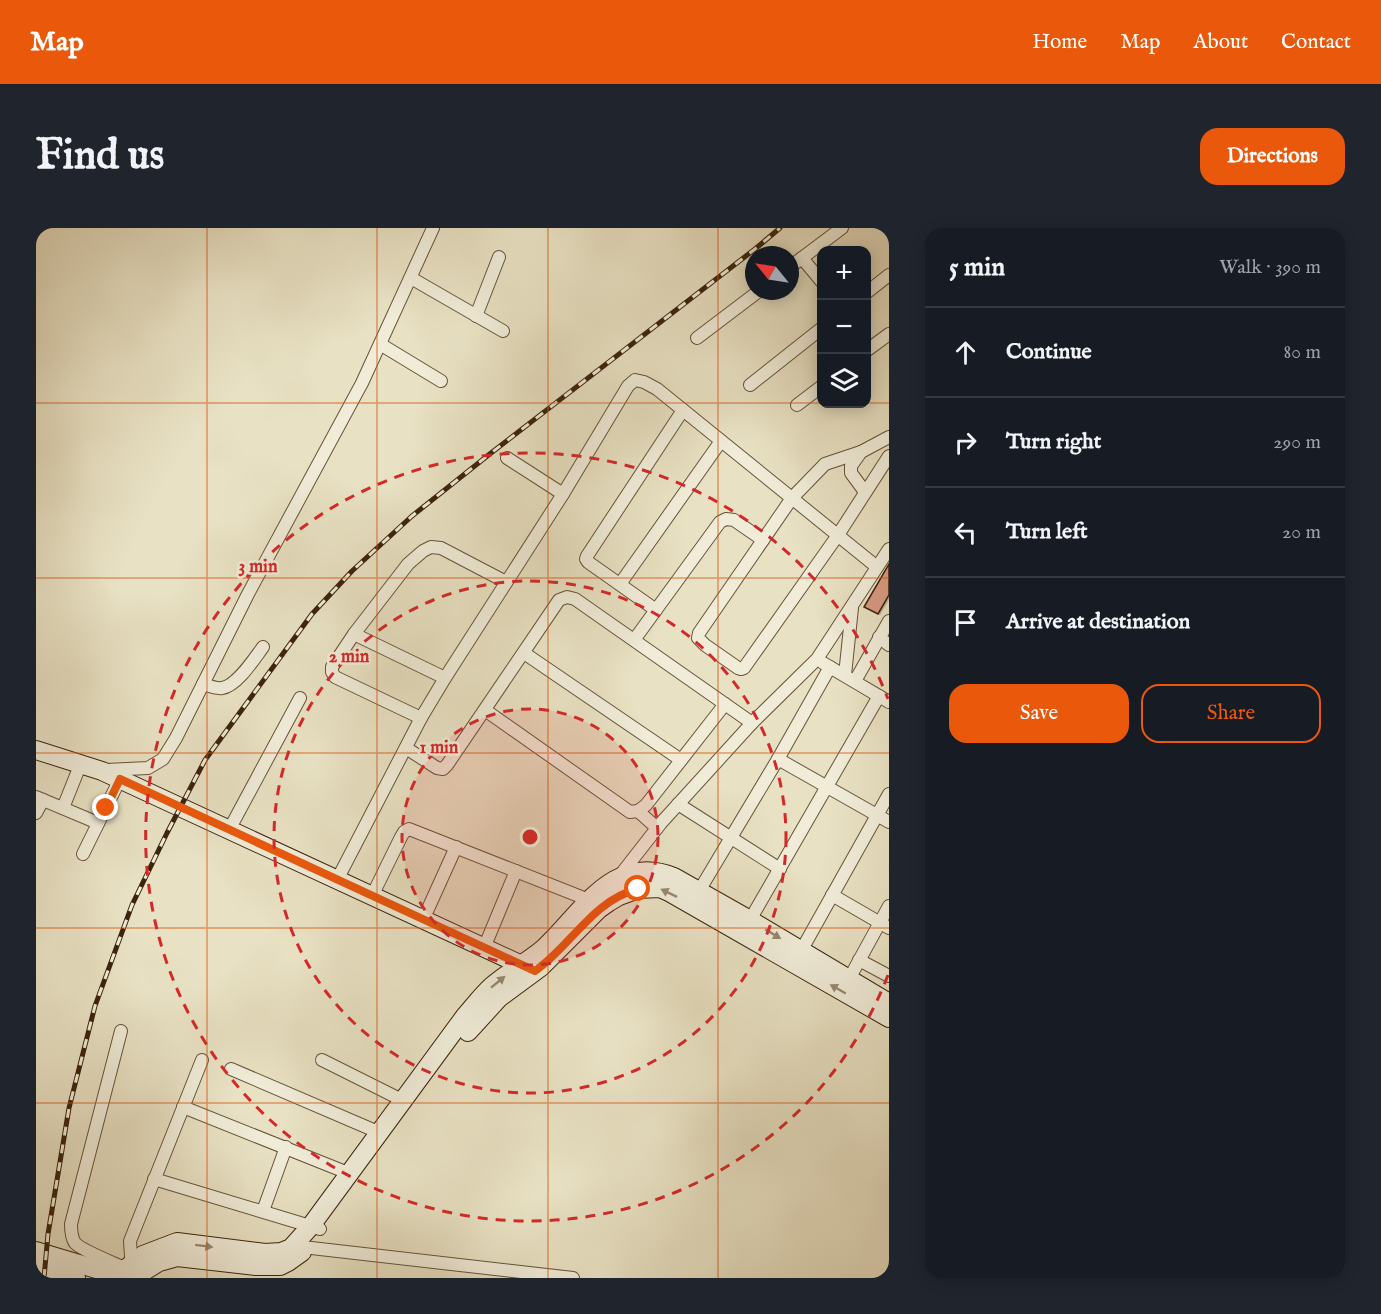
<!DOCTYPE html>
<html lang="en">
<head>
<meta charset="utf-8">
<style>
	:root { --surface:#171b24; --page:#20242c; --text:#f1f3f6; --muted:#9ea1a6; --line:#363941; --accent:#ea580c }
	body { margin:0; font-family:"IM FELL English",serif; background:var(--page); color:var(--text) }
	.controls { position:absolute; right:18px; top:18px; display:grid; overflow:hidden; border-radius:12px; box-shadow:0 3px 15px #0003 }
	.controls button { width:54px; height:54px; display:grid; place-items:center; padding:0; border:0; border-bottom:2px solid var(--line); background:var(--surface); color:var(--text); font:30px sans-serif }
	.compass { position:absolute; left:709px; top:18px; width:54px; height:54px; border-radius:50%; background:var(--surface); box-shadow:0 3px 15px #0003; rotate:300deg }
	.stop { position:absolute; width:18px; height:18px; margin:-14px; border:4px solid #ea580c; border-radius:50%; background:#fff }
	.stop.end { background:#ea580c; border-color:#fff; box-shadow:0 2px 6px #0008 }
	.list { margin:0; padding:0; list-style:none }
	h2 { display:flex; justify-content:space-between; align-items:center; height:78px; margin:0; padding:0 24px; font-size:26px }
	h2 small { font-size:20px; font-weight:400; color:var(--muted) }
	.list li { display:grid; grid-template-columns:39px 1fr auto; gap:18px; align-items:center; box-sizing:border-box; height:90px; padding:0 24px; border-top:2px solid var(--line) }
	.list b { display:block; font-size:22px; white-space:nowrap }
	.list em { font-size:20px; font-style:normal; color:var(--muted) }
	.actions { display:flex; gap:12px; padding:18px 24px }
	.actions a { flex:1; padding:14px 0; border:2px solid var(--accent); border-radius:18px; text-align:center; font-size:21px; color:var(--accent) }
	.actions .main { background:var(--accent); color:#fff }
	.icon { flex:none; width:33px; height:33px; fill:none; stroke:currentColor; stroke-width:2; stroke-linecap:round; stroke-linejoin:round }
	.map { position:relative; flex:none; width:853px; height:1050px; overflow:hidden; border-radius:18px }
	header { display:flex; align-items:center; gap:36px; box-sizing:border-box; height:84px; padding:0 30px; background:var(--accent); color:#fff }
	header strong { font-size:28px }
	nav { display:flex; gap:33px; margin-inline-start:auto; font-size:21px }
	.intro { display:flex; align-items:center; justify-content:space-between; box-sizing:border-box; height:144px; padding:0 36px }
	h1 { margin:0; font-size:42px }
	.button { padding:15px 27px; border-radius:18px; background:var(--accent); color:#fff; font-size:21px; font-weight:700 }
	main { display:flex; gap:36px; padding:0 36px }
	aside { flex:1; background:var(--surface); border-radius:18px; box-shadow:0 3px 15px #0003 }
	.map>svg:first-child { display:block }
	.shadow { fill:#0003 }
	.building { fill:#d79b84; stroke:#3c230c; stroke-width:1.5 }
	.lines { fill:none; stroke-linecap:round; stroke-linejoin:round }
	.street-casing { stroke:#67523a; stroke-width:14 }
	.secondary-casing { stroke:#3c230c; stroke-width:20 }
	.street { stroke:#f0ecd8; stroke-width:12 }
	.secondary { stroke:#f0ecd8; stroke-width:18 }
	.rail-casing { stroke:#3c230c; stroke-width:5 }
	.rail { stroke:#f0ecd8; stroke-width:3; stroke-dasharray:9; stroke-linecap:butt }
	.oneway { fill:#968872 }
	.route { stroke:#ea580c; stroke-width:8 }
	.grid { fill:none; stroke:#d7540c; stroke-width:1.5; stroke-opacity:0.55 }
	.ring { fill:none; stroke:#d62828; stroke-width:3; stroke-dasharray:10 8 }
	.centre { fill:#d62828; stroke:#f0ecd8; stroke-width:3 }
	.ring-label { font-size:18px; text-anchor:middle; font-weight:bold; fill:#d62828; stroke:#f0ecd8; stroke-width:5; stroke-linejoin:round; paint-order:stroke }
</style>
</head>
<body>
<header>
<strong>Map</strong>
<nav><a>Home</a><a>Map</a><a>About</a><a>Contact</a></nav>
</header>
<div class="intro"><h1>Find us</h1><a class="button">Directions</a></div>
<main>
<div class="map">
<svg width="853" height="1050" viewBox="0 0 853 1050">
	<rect width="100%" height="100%" fill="#e8e1c3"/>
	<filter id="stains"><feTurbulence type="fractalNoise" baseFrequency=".00333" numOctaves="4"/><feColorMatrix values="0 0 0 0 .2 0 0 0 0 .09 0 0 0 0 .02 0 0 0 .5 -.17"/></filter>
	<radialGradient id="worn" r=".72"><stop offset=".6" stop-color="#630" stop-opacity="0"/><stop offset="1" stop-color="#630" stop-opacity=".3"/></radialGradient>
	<polygon class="shadow" points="853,348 853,372 844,387 832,381"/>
	<polygon class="building" points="853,336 853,367 842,386 828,379"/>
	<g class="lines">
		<defs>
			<g id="street">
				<polyline points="766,30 786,54"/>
				<polyline points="754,39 806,0"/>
				<polyline points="375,50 467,103"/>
				<polyline points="830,65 853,47"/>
				<polyline points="440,88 463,29"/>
				<polyline points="661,110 723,63"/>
				<polyline points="344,116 405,153"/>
				<polyline points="830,123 853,106"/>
				<polyline points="714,157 786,100"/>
				<polyline points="761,177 786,158"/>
				<polyline points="825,224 789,236 756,270 663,405 662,410 669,417 702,440 705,441 708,440 802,307 853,228"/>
				<polyline points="471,230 527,266"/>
				<polyline points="829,264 815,245 815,238 825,224 853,209"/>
				<polyline points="584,356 685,213"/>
				<polyline points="620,382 552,334 550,331 551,328 647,182"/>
				<polyline points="318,406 409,450"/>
				<polyline points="843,409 853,417"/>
				<polyline points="598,412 684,294 690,291 698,292 727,312"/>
				<polyline points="488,425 645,532"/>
				<polyline points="787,435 853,474"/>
				<polyline points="809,447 816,380"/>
				<polyline points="819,453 853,393"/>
				<path d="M167,456C173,458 180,461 186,460C201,458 218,431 227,419"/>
				<polyline points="449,482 594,584 602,583 610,577 689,476"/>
				<polyline points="385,490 299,449 296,444 296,439 318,406 372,336 387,323 395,319 405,320 470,354"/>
				<polyline points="370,520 401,540 407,541 411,537 523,372 531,369 539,371 716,495"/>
				<polyline points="742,531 853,594"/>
				<polyline points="70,542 112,540 127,531 140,510 212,366 326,155 397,0"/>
				<polyline points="0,569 62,595"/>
				<polyline points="642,576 744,641"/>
				<polyline points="27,580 45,535"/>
				<polyline points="602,583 621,600"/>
				<polyline points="0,585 7,572"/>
				<polyline points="193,602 264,470"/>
				<polyline points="47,626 84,551"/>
				<polyline points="582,650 625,595 716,495 781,431 853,321"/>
				<polyline points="301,652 385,490 409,450 527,266 592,158 599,152 608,154 621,161 841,339"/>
				<polyline points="663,663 742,531 794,439"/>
				<polyline points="796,667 853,700"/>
				<polyline points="336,668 365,609 368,604 373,601 553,672"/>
				<polyline points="387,692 420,619"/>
				<polyline points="714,692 843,468"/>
				<polyline points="448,720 480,643"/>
				<polyline points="765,723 853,566"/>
				<polyline points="823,732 853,748"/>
				<polyline points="813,751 853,678"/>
				<path d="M85,803L35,996C35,1002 35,1009 39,1015C46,1023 83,1037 95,1043"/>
				<polyline points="286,832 366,872"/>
				<polyline points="195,841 342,904"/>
				<polyline points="147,879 312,945"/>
				<polyline points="118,951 284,1001"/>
				<polyline points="227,983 250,919"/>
				<polyline points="258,1018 537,1050"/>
				<polyline points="98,1033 95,1028 94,1013 166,832"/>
			</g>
			<g id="secondary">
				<polyline points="0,522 66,543 492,740"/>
				<polyline points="432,804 463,770 505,739 563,681 573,674 583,668 602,661 624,660 633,664 853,790"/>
				<polyline points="0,1023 67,1043 85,1050"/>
				<polyline points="0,1038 40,1050"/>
				<path d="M78,1050L107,1027L141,1014L229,1025L245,1024L255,1020L274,999L429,788C438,778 446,767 456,758C472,744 493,733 508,720C546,685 577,624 638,649L714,692L853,775"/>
				<polyline points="97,1050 123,1034 141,1029 220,1038 244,1038 252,1034 266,1024"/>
			</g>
		</defs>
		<use href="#street" class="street-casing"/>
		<use href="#secondary" class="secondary-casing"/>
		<use href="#street" class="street"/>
		<use href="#secondary" class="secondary"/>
		<defs>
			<polyline id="rail" points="8,1050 12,1006 33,880 59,778 96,677 131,605 169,532 276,386 316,343 376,288 455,225 719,21 744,0"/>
		</defs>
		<use href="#rail" class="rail-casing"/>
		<use href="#rail" class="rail"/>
	</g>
	<defs><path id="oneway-solid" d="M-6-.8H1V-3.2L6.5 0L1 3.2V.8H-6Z" transform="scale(1.5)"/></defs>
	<g class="oneway">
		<use href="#oneway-solid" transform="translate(633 665) rotate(-154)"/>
		<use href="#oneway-solid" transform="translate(737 706) rotate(31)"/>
		<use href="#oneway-solid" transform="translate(462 754) rotate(-39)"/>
		<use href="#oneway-solid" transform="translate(802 761) rotate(-150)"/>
		<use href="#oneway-solid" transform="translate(168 1018) rotate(7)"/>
	</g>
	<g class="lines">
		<path class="route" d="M70,580L84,551L499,743C535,718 557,672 602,661"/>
	</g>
	<path class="grid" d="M171,0V1050M341,0V1050M512,0V1050M682,0V1050M0,175H786M830,175H853M0,350H853M0,525H853M0,700H853M0,875H853"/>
	<circle cx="494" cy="609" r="128" fill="#d62828" fill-opacity=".12"/>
	<g class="ring">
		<circle cx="494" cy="609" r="128"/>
		<circle cx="494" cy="609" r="256"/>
		<path d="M852 747A384 384 0 1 1 852 471"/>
	</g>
	<circle cx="494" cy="609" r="9" class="centre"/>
	<g class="ring-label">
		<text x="222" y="344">3 min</text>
		<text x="313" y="434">2 min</text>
		<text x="403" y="525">1 min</text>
	</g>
	<rect width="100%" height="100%" filter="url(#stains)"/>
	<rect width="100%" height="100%" fill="url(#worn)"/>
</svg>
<div class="controls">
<button>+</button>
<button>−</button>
<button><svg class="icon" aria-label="layers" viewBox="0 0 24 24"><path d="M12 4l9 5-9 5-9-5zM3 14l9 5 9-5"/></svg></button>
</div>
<svg class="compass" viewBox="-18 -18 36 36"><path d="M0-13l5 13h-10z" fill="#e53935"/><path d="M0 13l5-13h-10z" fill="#9ea1a6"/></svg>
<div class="stop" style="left:602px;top:661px"></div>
<div class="stop end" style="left:70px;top:580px"></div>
</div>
<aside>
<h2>5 min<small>Walk · 390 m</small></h2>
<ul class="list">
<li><svg class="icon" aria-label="ahead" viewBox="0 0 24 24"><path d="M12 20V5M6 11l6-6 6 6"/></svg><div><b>Continue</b></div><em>80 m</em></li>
<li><svg class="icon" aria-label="right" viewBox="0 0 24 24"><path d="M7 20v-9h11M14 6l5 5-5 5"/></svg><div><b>Turn right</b></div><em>290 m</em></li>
<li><svg class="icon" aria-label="left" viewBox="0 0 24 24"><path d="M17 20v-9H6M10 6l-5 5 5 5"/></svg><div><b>Turn left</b></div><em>20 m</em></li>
<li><svg class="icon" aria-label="arrive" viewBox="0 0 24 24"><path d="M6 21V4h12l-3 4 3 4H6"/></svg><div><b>Arrive at destination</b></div></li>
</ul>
<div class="actions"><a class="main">Save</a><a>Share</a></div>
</aside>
</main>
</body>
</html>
